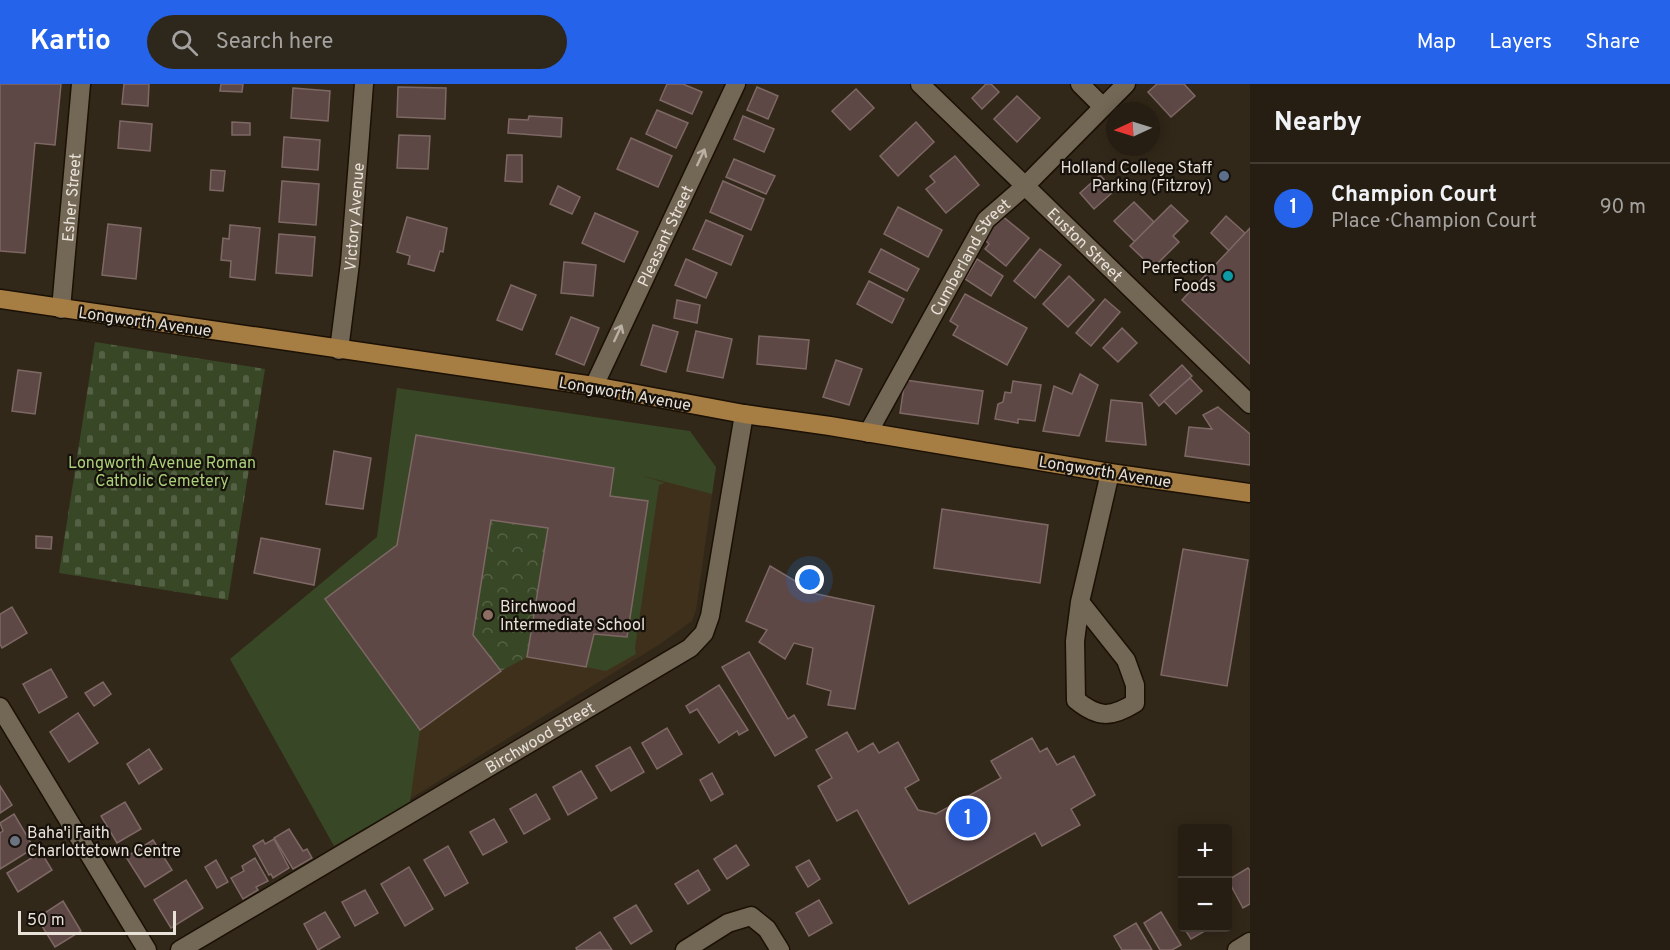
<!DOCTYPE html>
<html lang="en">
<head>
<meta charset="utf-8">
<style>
	:root { --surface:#261e13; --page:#2e271c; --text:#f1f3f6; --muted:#a4a2a0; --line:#423c33; --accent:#2563eb }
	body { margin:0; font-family:Overpass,sans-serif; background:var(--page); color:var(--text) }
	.controls { position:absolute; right:18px; bottom:18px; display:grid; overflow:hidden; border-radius:6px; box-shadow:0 3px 15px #0003 }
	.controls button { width:54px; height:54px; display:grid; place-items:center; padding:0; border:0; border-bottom:2px solid var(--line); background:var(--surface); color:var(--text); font:30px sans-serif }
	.compass { position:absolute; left:1106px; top:18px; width:54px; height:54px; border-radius:50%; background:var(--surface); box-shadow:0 3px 15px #0003; rotate:266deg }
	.scale { position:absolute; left:18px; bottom:15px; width:158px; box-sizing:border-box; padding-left:6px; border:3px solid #e9e2d9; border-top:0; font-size:16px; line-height:21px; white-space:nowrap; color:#e9e2d9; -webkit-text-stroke:4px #16110b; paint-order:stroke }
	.you { position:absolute; left:810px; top:496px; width:21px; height:21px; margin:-15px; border:4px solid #fff; border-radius:50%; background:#1a73e8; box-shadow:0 0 0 9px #1a73e833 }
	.badge { display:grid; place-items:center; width:39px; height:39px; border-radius:50%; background:var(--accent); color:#fff; font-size:20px; font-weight:700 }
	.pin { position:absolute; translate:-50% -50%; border:3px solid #fff; box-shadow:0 2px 6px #0006 }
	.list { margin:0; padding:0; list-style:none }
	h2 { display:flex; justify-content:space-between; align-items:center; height:78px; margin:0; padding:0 24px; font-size:26px }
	h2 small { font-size:20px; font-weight:400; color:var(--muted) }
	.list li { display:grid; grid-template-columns:39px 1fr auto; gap:18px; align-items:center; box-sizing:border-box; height:90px; padding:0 24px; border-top:2px solid var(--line) }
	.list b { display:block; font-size:22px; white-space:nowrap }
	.list p { margin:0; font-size:20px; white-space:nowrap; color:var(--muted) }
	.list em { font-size:20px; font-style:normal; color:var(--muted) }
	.icon { flex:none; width:33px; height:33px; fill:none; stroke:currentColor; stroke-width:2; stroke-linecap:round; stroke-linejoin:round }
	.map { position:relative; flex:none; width:1250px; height:866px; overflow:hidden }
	header { display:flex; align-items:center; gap:36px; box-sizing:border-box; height:84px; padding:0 30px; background:var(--accent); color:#fff }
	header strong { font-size:28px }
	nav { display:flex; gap:33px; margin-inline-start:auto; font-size:21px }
	.search { width:420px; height:54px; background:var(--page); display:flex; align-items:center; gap:15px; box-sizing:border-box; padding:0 21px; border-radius:33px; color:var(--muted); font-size:22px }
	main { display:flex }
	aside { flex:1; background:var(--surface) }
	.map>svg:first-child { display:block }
	.built { fill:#3f301b }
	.grass { fill:#384725 }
	.forest { fill:url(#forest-crowns) }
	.cemetery { fill:url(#cemetery-stones) }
	.building { fill:#5d4846; stroke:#7e6865; stroke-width:1.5 }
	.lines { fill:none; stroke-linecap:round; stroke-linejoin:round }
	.minor-casing { stroke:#1a1004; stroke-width:21 }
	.major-casing { stroke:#1a1004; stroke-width:21 }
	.minor { stroke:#736756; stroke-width:18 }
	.major { stroke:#a67d43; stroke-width:18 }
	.oneway { stroke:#bab1a5 }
	.service-dot { fill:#5c6f8a; stroke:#16110b; stroke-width:2 }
	.culture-dot { fill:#0f9aa8; stroke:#16110b; stroke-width:2 }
	.education-dot { fill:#8d6e63; stroke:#16110b; stroke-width:2 }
	.worship-dot { fill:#6b7280; stroke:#16110b; stroke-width:2 }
	.labels { text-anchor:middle; stroke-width:4.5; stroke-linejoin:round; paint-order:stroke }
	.poi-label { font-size:16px; fill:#e9e2d9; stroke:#16110b; text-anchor:end }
	.street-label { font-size:16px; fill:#e9e2d9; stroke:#16110b }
	.park-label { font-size:16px; fill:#abd07a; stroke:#16110b }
</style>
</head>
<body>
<header>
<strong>Kartio</strong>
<div class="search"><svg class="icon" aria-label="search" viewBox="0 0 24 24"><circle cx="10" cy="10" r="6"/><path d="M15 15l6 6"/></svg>Search here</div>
<nav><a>Map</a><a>Layers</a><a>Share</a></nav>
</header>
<main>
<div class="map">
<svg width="1250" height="866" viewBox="0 0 1250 866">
	<defs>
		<pattern id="forest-crowns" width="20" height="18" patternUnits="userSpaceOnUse" patternTransform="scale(1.5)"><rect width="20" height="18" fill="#384725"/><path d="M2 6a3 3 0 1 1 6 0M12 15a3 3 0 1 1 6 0" fill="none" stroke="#556144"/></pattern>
		<pattern id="cemetery-stones" width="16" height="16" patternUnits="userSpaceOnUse" patternTransform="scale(1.5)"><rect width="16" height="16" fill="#384725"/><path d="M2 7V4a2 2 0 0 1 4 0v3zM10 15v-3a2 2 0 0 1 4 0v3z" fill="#556144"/></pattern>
	</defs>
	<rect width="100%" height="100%" fill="#322819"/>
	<polygon class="built" points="397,304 716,383 696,526 692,537 660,560 334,762 230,575 377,453"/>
	<polygon class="grass" points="397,304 690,347 716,383 712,410 640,391 665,399 659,401 635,564 636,570 606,587 586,583 594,550 627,553 648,418 610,412 614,384 416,351 397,461 325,515 420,646 410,718 334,762 230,575 377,453"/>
	<polygon class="forest" points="491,436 548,444 527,573 501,587 473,551"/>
	<polygon class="cemetery" points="95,258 265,285 228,516 59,489"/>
	<g class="building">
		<polygon points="0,0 61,0 55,61 35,59 25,169 0,167"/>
		<polygon points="124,0 149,0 148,22 122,20"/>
		<polygon points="221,0 243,0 242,8 220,7"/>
		<polygon points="667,0 683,0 702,8 692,30 660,16"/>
		<polygon points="986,0 991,0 999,8 982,25 972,14"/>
		<polygon points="1157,0 1184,0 1195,12 1171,33 1148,8"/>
		<polygon points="398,3 446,4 445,35 397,33"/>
		<polygon points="757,3 778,12 768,35 747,26"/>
		<polygon points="293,4 330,7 328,37 291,34"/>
		<polygon points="856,5 874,24 850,46 832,27"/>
		<polygon points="1017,12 1040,34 1017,58 994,35"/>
		<polygon points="657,26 688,39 676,64 646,50"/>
		<polygon points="529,32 562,34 561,53 508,49 509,35 528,36"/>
		<polygon points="743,32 774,45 764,68 734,55"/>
		<polygon points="120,37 152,40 150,67 118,64"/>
		<polygon points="232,38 250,39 250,51 232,51"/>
		<polygon points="916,38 934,58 898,92 880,72"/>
		<polygon points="399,51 430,52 428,85 397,84"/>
		<polygon points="284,53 320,56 318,86 282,83"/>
		<polygon points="631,54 672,72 658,103 617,85"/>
		<polygon points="507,71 522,71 522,98 505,97"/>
		<polygon points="955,72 979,101 946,129 926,105 935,98 930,92"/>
		<polygon points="734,75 775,92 766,110 726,93"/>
		<polygon points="211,86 225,87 223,107 210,106"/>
		<polygon points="1100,91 1114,107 1094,125 1080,109"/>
		<polygon points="282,97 319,100 316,141 279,138"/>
		<polygon points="723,97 764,115 751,146 710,128"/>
		<polygon points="558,102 580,113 572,130 550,120"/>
		<polygon points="1134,118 1154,138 1135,158 1114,137"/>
		<polygon points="1171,121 1188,137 1173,152 1179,158 1153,184 1130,162"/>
		<polygon points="898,123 942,146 928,173 884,150"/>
		<polygon points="595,129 638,148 624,178 582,159"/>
		<polygon points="1001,131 1029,154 1006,182 985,165 989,160 983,154"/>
		<polygon points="1226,132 1245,149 1229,167 1211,149"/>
		<polygon points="407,133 447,144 443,168 440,167 434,187 408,180 410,172 397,168"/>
		<polygon points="706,136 743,152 731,181 693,165"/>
		<polygon points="108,140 141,144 136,195 102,191"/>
		<polygon points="230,141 260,144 255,196 230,193 231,177 221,176 223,154 229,155"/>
		<polygon points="1250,144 1250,280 1182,216"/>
		<polygon points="279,150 315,153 312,192 276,189"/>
		<polygon points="881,165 919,185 907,207 869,188"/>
		<polygon points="1040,165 1061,181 1035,214 1014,197"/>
		<polygon points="686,175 717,189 706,214 675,201"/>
		<polygon points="977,175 1003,192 991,212 965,195"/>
		<polygon points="564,178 596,181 593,212 561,209"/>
		<polygon points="1069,192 1094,216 1068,243 1043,220"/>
		<polygon points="869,197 904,215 892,239 857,220"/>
		<polygon points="511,201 536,211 522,246 497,236"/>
		<polygon points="965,210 1027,244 1007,281 953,251 958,242 950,237"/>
		<polygon points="1105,215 1120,228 1091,262 1076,249"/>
		<polygon points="677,216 700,221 697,239 674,234"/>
		<polygon points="571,233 599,244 584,281 556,270"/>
		<polygon points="653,241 678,248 666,288 641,281"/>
		<polygon points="1122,244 1137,259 1118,278 1103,264"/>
		<polygon points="696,247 732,255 723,294 687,287"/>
		<polygon points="759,252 809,256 806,285 757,280"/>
		<polygon points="836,276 862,285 849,321 823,313"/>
		<polygon points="1182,281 1192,292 1159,322 1150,311"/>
		<polygon points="18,286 41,289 35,330 12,327"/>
		<polygon points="1080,290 1098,301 1079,352 1043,347 1054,302 1072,310"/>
		<polygon points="1190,294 1202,307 1176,330 1164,317"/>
		<polygon points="905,296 983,307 978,340 900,329"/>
		<polygon points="1013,297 1041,301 1035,337 1018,335 1018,339 995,335 998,320 1003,318 1005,308 1011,309"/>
		<polygon points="1111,316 1142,319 1146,361 1106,357"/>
		<polygon points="1218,323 1250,350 1250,381 1185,372 1189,343 1212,345 1203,331"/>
		<polygon points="416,351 614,384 610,412 648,417 627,553 594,550 586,583 527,573 548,444 491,436 473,551 501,587 420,646 325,515 397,461"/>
		<polygon points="334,367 371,374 363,425 326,420"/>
		<polygon points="942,425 1048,441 1040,499 934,484"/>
		<polygon points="36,452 52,453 51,465 36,464"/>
		<polygon points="261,454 320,465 314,501 254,489"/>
		<polygon points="1183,465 1248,476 1227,602 1161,591"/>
		<polygon points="770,482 817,510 874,522 855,625 828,621 831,607 807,600 813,564 794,559 785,575 759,558 767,546 746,537"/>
		<polygon points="12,523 27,549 2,564 0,560 0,530"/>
		<polygon points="749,568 788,635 794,631 807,653 775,672 722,583"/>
		<polygon points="51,585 67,613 39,629 23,600"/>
		<polygon points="103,598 111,610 94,622 85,609"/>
		<polygon points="719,601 748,646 739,651 737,647 719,659 697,625 690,629 686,622"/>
		<polygon points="78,629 98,659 69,678 50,648"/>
		<polygon points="667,644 682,670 657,685 642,659"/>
		<polygon points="847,648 858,668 873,659 879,669 898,658 919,696 905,704 918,726 936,730 1001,694 991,677 1032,654 1040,668 1047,664 1057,681 1074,672 1095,711 1071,725 1080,741 1042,762 1035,749 909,820 857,726 837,737 818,702 832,694 816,666"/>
		<polygon points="630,663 644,688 611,707 596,682"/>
		<polygon points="149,665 162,685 139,700 127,680"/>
		<polygon points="581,687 597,714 568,731 553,703"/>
		<polygon points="712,689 723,710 711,717 700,696"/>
		<polygon points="0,702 12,721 0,729"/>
		<polygon points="536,710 550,735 524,750 510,725"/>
		<polygon points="125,718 141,745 117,759 101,732"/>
		<polygon points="14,730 34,764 0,785 0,749 3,747 0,739"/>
		<polygon points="494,735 507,758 483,771 470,748"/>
		<polygon points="289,745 303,767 307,765 312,774 293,785 274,754"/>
		<polygon points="274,755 289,784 273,794 271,790 269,791 253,762 263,756 265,760"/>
		<polygon points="153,756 172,786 145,803 126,773"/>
		<polygon points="736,761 749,781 727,795 714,775"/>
		<polygon points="448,762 468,799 445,812 424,776"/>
		<polygon points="41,768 52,786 18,808 7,789"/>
		<polygon points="255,774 268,797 256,803 258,806 243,815 231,794 244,787 242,782"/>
		<polygon points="216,776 228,798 217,804 205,783"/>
		<polygon points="809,776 820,795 808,803 796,783"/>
		<polygon points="409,783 433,825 405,842 381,800"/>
		<polygon points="1248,784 1250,786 1250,820 1243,824 1228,796"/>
		<polygon points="698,786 710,806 688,820 675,800"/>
		<polygon points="186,796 203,824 171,844 154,816"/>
		<polygon points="365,806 378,829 355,842 342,818"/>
		<polygon points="819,816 832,839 809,852 796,829"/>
		<polygon points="63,817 81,847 55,863 37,834"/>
		<polygon points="636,821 652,847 631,860 614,834"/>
		<polygon points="325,828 340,853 318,866 304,840"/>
		<polygon points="1161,828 1181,861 1172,866 1160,866 1144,839"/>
		<polygon points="1136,839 1152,866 1122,866 1114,852"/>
		<polygon points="1184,844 1210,844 1191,855"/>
		<polygon points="600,848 612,866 577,866 576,864"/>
	</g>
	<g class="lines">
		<defs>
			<g id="minor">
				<path id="s1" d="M920,0L1250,320"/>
				<polyline points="1080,0 1103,23"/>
				<path id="s2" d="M61,225L81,0"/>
				<path id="s3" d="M339,266L350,179L364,0"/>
				<path id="s4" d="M594,302L736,0"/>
				<path id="s5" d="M868,349L986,136L1025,102L1126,0"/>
				<path d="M1080,518L1126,576L1135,601V619C1111,634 1098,634 1076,616L1075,557L1080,518L1110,389"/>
				<polyline points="0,623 147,866"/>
				<path id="s6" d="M180,866L690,564L704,549L710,532L744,330"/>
				<polyline points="685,866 728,839 751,832 767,845 780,866"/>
				<polyline points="1237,866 1250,858"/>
			</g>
			<polyline id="major" points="0,215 594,302 744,330 830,342 1110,389 1250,409"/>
		</defs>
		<use href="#minor" class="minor-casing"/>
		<use href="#major" class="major-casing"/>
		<use href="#minor" class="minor"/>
		<use href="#major" class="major"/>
	</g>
	<defs><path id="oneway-shaft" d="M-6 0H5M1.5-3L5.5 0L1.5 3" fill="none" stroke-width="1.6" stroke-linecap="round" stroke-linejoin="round" transform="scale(1.5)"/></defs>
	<g class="oneway">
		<use href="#oneway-shaft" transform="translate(701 73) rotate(-65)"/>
		<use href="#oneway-shaft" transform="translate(618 249) rotate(-65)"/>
	</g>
	<circle class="service-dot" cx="1224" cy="92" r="6"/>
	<circle class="culture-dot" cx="1228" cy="192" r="6"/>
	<circle class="education-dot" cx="488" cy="531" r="6"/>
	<circle class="worship-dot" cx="15" cy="757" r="6"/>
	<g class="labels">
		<g class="poi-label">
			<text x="1212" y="89">Holland College Staff<tspan x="1212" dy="18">Parking (Fitzroy)</tspan></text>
			<text x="1216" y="189">Perfection<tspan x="1216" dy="18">Foods</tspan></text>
			<text x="500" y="528" text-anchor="start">Birchwood<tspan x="500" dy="18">Intermediate School</tspan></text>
			<text x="27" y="754" text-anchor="start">Baha'i Faith<tspan x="27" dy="18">Charlottetown Centre</tspan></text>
		</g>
		<g class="street-label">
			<text dy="6" stroke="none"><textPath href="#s2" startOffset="112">Esher Street</textPath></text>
			<text dy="6" stroke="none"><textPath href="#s3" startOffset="134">Victory Avenue</textPath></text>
			<text dy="6" stroke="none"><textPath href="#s4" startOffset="166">Pleasant Street</textPath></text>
			<text dy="6" stroke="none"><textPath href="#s1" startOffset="230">Euston Street</textPath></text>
			<text dy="6" stroke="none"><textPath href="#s5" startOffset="204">Cumberland Street</textPath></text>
			<text transform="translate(145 237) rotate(8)" y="6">Longworth Avenue</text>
			<text transform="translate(625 309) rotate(10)" y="6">Longworth Avenue</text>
			<text transform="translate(1105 387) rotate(9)" y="6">Longworth Avenue</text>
			<text dy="6" stroke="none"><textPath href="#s6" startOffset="418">Birchwood Street</textPath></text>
		</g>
		<g class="park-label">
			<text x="162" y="384">Longworth Avenue Roman<tspan x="162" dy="18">Catholic Cemetery</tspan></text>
		</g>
	</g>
</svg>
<div class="controls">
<button>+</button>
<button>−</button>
</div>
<svg class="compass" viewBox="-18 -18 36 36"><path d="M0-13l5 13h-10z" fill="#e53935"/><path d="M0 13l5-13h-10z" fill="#a4a2a0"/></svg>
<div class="scale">50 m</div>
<div class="you"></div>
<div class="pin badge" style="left:968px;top:734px">1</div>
</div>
<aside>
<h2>Nearby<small></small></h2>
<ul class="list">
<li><span class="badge">1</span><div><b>Champion Court</b><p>Place · Champion Court</p></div><em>90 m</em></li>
</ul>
</aside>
</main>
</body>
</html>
